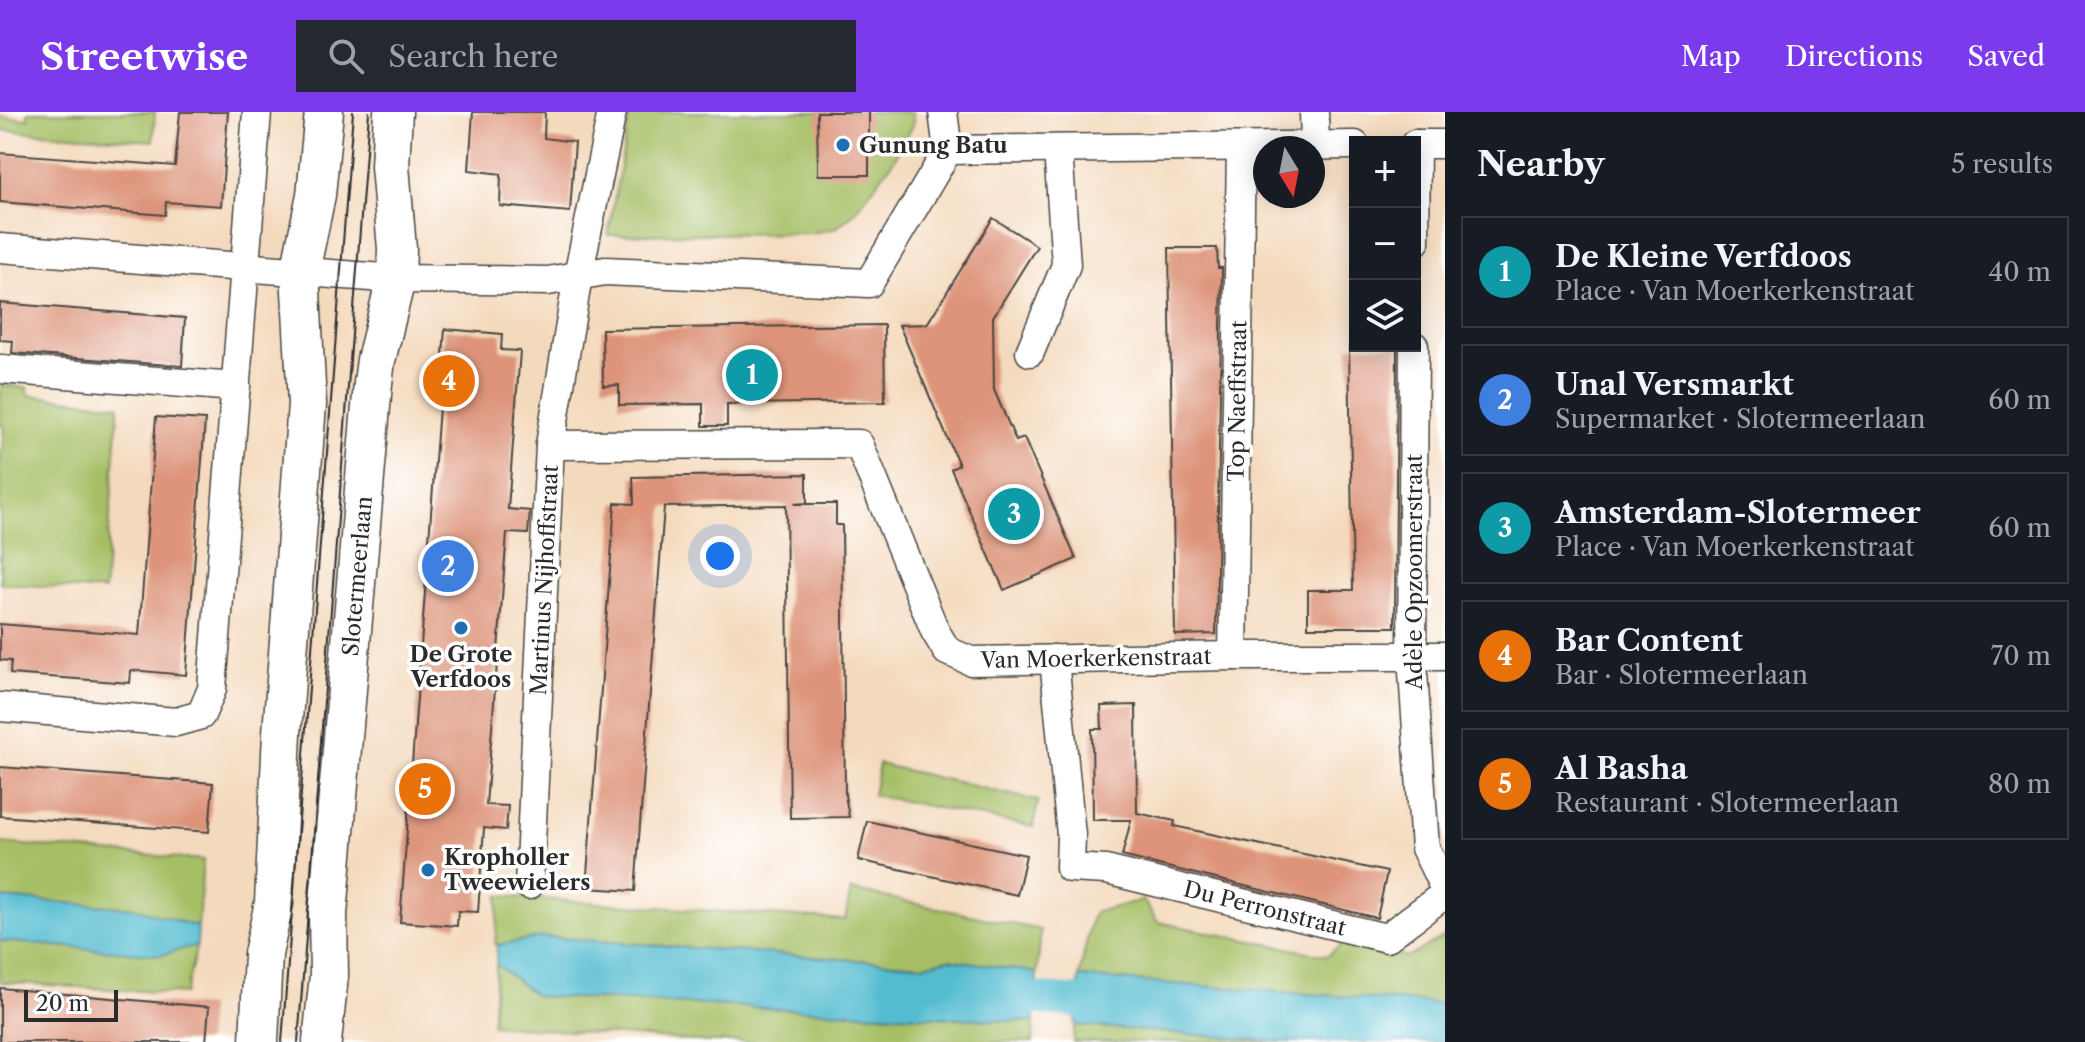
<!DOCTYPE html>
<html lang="en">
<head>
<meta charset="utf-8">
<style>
	:root { --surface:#171b24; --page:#242831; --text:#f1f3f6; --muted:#9ea1a6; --line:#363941; --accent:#7c3aed }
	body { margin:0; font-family:"Libre Caslon Text",serif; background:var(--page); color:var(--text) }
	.controls { position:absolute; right:24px; top:24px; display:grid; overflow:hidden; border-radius:0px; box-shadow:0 4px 20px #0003 }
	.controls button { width:72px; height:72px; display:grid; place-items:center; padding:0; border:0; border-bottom:2px solid var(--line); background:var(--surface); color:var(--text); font:40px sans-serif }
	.compass { position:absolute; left:1253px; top:24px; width:72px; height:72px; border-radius:50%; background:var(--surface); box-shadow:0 4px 20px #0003; rotate:170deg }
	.scale { position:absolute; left:24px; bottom:20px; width:94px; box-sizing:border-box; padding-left:8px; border:4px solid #2b2b2b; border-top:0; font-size:22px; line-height:28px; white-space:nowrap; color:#2b2b2b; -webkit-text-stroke:6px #fff; paint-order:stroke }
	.you { position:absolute; left:720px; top:444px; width:28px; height:28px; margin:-20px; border:6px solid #fff; border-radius:50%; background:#1a73e8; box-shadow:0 0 0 12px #1a73e833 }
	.badge { display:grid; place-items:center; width:52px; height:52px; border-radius:50%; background:var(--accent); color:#fff; font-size:26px; font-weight:700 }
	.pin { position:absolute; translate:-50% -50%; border:4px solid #fff; box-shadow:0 2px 8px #0006 }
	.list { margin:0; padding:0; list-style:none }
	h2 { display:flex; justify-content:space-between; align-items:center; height:104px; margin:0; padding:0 32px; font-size:34px }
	h2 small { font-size:26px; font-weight:400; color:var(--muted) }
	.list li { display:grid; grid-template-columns:52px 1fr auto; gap:24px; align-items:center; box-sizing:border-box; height:112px; margin:0 16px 16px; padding:0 16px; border:2px solid var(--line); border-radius:0px }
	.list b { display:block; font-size:30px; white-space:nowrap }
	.list p { margin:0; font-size:26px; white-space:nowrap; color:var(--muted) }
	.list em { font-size:26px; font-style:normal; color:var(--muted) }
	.icon { flex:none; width:44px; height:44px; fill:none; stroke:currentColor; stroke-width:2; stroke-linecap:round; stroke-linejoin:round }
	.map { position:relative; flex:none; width:1445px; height:930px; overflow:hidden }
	header { display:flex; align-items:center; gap:48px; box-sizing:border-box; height:112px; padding:0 40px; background:var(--accent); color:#fff }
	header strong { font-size:38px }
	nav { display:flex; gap:44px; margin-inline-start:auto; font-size:28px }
	.search { width:560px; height:72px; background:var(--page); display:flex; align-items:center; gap:20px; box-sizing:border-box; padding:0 28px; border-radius:0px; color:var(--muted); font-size:30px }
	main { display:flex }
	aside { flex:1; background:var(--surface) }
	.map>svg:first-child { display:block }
	.green { fill:#a6bf65; stroke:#687548; stroke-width:2 }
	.water { fill:#53bcd0; stroke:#3f747e; stroke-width:2 }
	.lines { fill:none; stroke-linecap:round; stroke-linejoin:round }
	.canal { stroke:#53bcd0; stroke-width:32 }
	.building { fill:#dd947a }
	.street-casing { stroke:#494541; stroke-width:31 }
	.secondary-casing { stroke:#494541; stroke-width:41 }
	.street { stroke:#fff; stroke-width:28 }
	.secondary { stroke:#fff; stroke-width:38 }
	.tram { stroke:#2b2b2b; stroke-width:2 }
	.poi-dot { fill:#1f6fb2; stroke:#fff; stroke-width:3 }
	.labels { text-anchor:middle; stroke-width:7; stroke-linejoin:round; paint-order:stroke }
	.poi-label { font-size:22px; font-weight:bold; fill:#2b2b2b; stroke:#fff; text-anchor:start }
	.street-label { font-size:22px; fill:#2b2b2b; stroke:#fff }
</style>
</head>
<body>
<header>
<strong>Streetwise</strong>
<div class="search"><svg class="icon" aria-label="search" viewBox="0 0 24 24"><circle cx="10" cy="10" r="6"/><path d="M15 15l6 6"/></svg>Search here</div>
<nav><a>Map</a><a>Directions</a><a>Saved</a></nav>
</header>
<main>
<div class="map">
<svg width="1445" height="930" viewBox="0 0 1445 930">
	<rect width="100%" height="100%" fill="#fff"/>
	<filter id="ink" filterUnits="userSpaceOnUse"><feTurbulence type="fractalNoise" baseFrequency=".0125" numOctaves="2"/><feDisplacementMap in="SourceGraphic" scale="16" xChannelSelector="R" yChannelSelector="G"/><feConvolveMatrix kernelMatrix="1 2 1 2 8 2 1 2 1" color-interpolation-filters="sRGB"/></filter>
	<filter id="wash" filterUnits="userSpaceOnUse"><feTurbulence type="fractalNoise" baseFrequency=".006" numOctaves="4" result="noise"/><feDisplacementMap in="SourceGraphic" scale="32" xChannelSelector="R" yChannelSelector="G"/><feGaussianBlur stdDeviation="1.8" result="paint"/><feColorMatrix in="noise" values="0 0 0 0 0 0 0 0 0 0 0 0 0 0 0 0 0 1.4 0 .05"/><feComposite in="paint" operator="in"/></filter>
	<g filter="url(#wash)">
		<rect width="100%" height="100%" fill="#f4dabd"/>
		<g class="green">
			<polygon points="28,0 155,0 153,29 0,18 0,5 28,7"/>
			<polygon points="630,0 913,0 913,13 894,48 854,101 836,116 813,121 608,123"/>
			<polygon points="1,273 28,276 27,283 119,293 104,479 0,471 0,353 4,314 0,313"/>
			<polygon points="879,652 1038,689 1033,715 873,683"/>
			<polygon points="0,731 203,748 198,815 134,796 0,786"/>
			<polygon points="851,778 1041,818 1037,861 949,847 924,853 543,825 495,833 499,784 845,808"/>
			<polygon points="1143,788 1158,810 1327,844 1343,831 1408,845 1445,824 1445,892 1079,865 1091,808 1095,800"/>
			<polygon points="0,829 161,843 197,833 185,882 0,870"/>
			<polygon points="496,852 536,884 1034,910 1033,930 709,930 492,913"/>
			<polygon points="1075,913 1284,930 1073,930"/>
		</g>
		<g class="water">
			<polygon points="0,786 134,796 198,815 197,833 161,843 0,829"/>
			<polygon points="543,825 924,853 949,847 1037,861 1034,910 536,884 496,852 497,833"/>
			<polygon points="1079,865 1445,892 1445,930 1284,930 1075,913"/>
		</g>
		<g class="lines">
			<polyline class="canal" points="993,883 1119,893"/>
		</g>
		<g id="blocks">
			<g class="building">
				<polygon points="180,0 228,0 221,94 166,90 165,103 0,90 0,41 175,54"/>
				<polygon points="473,0 545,0 544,26 575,30 570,100 500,94 501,62 469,58"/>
				<polygon points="817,0 869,0 869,63 818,63"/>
				<polygon points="993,106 1037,134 993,205 994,278 1016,329 1024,326 1076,447 1004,478 951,357 959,353 899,213 927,212"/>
				<polygon points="1169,136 1217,136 1218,156 1222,156 1216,522 1175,523"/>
				<polygon points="0,191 185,206 182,254 12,241 13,229 0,228"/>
				<polygon points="884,213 885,290 727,292 727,314 703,314 703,292 619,293 619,273 603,274 602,217"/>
				<polygon points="445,217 502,222 501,238 520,239 508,397 530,399 528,422 507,421 494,590 486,693 508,694 506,718 484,716 478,800 458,799 457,814 400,810"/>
				<polygon points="1349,234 1397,234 1395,515 1308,515 1308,478 1353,478"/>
				<polygon points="156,305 205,308 186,563 131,558 130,571 10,562 11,549 0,548 0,512 139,523"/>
				<polygon points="807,362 807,391 794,392 836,392 836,413 842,413 845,683 849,705 790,706 786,393 664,395 635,779 586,776 615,391 634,392 633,365"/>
				<polygon points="1136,593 1137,701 1175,709 1174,714 1387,760 1377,806 1122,744 1131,708 1093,708 1092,617 1102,617 1101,594"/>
				<polygon points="0,655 213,671 209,720 0,704"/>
				<polygon points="867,709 1026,743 1017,783 858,748"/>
				<polygon points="0,876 209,895 206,930 0,930"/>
			</g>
		</g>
	</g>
	<g filter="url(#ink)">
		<use href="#blocks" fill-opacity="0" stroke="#494541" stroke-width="2"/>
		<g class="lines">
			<defs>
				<g id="street">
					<polyline points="943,0 948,38"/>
					<polyline points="1314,0 1315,34"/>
					<polyline points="1415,32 1445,32"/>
					<polyline points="1415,130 1416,32"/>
					<polyline points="0,136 396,167 548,169 605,159 869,171 948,38 1355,33"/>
					<polyline points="1414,234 1412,545 1425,736 1445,777"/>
					<polyline points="1030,240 1066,153 1058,37"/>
					<polyline points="0,257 236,275"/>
					<polyline points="550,333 859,332 935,519 947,539 971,549 1233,544 1445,544"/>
					<polyline points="1233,544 1241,35"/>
					<polyline points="1054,547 1071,723 1070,756 1106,758 1386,826 1445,782"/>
					<polyline points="0,595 176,610 201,603 212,577 257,0"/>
					<polyline points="529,773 550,333 578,164 612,0"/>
				</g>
				<g id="secondary">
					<polyline points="259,930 263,842 274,791 282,621 307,292 300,160 316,83 324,0"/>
					<polyline points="322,930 329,863 328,802 373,271 376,248 396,167 397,137 390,54 393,0"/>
				</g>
			</defs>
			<use href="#street" class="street-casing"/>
			<use href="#secondary" class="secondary-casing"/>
			<use href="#street" class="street"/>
			<use href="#secondary" class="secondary"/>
			<g class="tram">
				<polyline points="282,930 353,0"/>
				<polyline points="298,930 369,0"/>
			</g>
		</g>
	</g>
	<g class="poi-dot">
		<circle cx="843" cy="33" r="8"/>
		<circle cx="461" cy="516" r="8"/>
		<circle cx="428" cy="758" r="8"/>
	</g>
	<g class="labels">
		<g class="poi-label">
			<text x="859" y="41">Gunung Batu</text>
			<text x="461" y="550" text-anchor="middle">De Grote<tspan x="461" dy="25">Verfdoos</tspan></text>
			<text x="444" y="753">Kropholler<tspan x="444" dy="25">Tweewielers</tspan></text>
		</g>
		<g class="street-label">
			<text transform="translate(1237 289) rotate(-89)" y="8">Top Naeffstraat</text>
			<text transform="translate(1414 460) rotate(-90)" y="8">Adèle Opzoomerstraat</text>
			<text transform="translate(357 464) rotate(-85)" y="8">Slotermeerlaan</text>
			<text transform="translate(544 468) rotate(-87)" y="8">Martinus Nijhoffstraat</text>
			<text transform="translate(1096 546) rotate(-1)" y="8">Van Moerkerkenstraat</text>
			<text transform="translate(1265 796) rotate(14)" y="8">Du Perronstraat</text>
		</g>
	</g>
</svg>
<div class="controls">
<button>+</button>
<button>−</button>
<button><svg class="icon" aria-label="layers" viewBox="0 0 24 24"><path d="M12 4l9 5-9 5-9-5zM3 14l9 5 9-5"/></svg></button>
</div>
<svg class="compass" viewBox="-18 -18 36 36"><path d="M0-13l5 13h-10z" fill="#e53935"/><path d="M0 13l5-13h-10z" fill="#9ea1a6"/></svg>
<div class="scale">20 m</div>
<div class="you"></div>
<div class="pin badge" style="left:752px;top:263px;background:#0f9aa8">1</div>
<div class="pin badge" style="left:448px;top:454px;background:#3f7fe0">2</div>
<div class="pin badge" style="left:1014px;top:402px;background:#0f9aa8">3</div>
<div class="pin badge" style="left:449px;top:269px;background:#e8710a">4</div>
<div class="pin badge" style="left:425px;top:677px;background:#e8710a">5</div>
</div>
<aside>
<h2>Nearby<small>5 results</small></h2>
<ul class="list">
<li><span class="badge" style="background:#0f9aa8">1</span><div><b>De Kleine Verfdoos</b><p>Place · Van Moerkerkenstraat</p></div><em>40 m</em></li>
<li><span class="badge" style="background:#3f7fe0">2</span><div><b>Unal Versmarkt</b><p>Supermarket · Slotermeerlaan</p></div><em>60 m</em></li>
<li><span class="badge" style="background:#0f9aa8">3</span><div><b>Amsterdam-Slotermeer</b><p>Place · Van Moerkerkenstraat</p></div><em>60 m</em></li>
<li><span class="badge" style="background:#e8710a">4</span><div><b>Bar Content</b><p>Bar · Slotermeerlaan</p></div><em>70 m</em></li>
<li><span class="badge" style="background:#e8710a">5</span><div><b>Al Basha</b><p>Restaurant · Slotermeerlaan</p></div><em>80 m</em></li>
</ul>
</aside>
</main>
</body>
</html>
